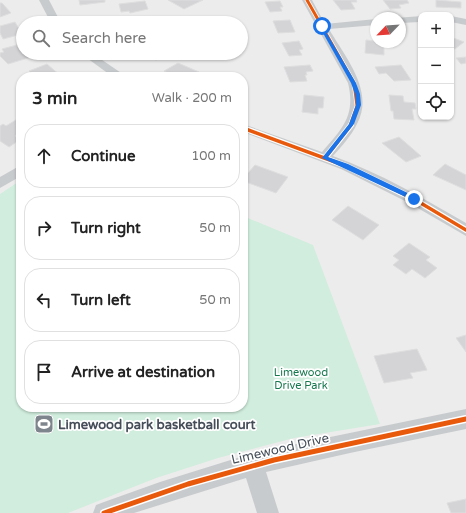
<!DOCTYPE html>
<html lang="en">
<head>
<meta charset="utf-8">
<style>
	:root { --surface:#fff; --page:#f6f6f6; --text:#222; --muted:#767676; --line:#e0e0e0 }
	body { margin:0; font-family:"Varela Round",sans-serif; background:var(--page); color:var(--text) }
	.controls { position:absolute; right:12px; top:12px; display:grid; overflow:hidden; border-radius:8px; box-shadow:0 1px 3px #0004 }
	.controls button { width:36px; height:36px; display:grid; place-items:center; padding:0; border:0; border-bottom:1px solid var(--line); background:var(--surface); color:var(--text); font:20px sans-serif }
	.compass { position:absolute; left:370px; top:12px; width:36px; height:36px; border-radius:50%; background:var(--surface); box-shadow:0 1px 3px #0004; rotate:245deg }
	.stop { position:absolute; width:12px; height:12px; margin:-9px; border:3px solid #1a73e8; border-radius:50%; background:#fff }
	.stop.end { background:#1a73e8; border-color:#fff; box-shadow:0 1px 4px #0008 }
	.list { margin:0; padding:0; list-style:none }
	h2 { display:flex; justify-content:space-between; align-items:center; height:52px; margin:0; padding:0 16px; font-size:17px }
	h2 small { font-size:13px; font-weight:400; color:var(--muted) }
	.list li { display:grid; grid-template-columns:26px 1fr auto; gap:12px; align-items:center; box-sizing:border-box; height:64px; margin:0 8px 8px; padding:0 8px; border:1px solid var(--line); border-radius:16px }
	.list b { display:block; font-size:15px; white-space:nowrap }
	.list em { font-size:13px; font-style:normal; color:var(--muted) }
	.icon { flex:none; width:22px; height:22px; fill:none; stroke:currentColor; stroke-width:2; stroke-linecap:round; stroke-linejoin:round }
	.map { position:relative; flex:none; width:466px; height:513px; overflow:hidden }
	.search { position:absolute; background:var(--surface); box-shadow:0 1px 3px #0004; left:16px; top:16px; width:232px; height:44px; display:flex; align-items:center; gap:10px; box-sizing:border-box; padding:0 14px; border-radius:22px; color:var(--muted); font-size:15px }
	.panel { position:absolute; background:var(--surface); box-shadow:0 1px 3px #0004; left:16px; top:72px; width:232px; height:340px; border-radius:16px }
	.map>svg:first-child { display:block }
	.green { fill:#d0eddd }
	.building { fill:#d4d4d7; stroke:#dededf }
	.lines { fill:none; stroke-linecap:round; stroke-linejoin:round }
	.minor { fill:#c8cbcd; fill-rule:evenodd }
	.cycleway-far2-casing { stroke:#fff; stroke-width:4.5 }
	.cycleway-far1-casing { stroke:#fff; stroke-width:6 }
	.cycleway-casing { stroke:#fff; stroke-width:8 }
	.cycleway-far2 { stroke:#e8590c; stroke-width:3 }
	.cycleway-far1 { stroke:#e8590c; stroke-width:3.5 }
	.cycleway { stroke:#e8590c; stroke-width:5 }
	.route { fill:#1a73e8 }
	.labels { text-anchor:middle; stroke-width:3.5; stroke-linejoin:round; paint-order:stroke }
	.park-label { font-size:11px; fill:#17784f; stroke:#fff }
	.near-poi-label { font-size:13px; font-weight:bold; fill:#444d58; stroke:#fff; text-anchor:start }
	.near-street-label { font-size:13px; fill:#444d58; stroke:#fff }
</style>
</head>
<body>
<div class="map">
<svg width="466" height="513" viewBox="0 0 466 513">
	<rect width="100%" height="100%" fill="#edecec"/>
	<polygon class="green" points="21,180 21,407 243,407 243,216 313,245 380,424 294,438 218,458 156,478 68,513 0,513 0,194"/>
	<g class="building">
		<polygon points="79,0 105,0 105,2 80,5"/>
		<polygon points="168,0 203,0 184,9"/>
		<polygon points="333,0 356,0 357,2 351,2 355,9 341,10"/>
		<polygon points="383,0 407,0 409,3 399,5 401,8 390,9"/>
		<polygon points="436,0 461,2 461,8 436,7"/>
		<polygon points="145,1 148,9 130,13 129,11 121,12 119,4"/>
		<polygon points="280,1 283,7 280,7 282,11 270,12 265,2"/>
		<polygon points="0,3 2,3 11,13 0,17"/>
		<polygon points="290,20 295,32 278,33 273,21"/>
		<polygon points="15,22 22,34 3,39 0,33 0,26"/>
		<polygon points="451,37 464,42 455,49 451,48"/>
		<polygon points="366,40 384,42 384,55 365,53"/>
		<polygon points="299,41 303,49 299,50 302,55 289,56 282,43"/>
		<polygon points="17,45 21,49 23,49 23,53 37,53 38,55 8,64 0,56 0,53 4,52 2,49"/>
		<polygon points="133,53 166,53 169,55 156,60 150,56 147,57 144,55 138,57"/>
		<polygon points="466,57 466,63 461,64 456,58"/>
		<polygon points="178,63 199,72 193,77 176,77 164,71"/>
		<polygon points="47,64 62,77 35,77 29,71"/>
		<polygon points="310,65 313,71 306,72 307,75 305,75 307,81 290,82 284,67"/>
		<polygon points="401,65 411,80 394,81 386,73 379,74 375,67"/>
		<polygon points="304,95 324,97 323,108 318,108 318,114 302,112"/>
		<polygon points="389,95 403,96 404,102 415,103 416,109 412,109 414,120 394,119 393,111 391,111"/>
		<polygon points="19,118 21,120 21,130 15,136 21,139 9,147 0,141 0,126 3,124 6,126"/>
		<polygon points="399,137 421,156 406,162 382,143"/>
		<polygon points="445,164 466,175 466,190 433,175"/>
		<polygon points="255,165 288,177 276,193 243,181 243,174 245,172 248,173"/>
		<polygon points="348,206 379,225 363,240 332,220"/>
		<polygon points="409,243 430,257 426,260 437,268 425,278 412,269 406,274 393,265 399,260 393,256"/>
		<polygon points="466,335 466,352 456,338"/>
		<polygon points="417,349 427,370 410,373 413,378 384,383 374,356"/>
		<polygon points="466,499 466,513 451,513 447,503"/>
	</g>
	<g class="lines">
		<g class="minor">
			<polygon points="39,0 49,0 61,23 51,23"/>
			<path d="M302,0H312L325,24L376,19V25L329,29C345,57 375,91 357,124C351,136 342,146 333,156C380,173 423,198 466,223V236L409,203L341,169L243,132V124L322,152C342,129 356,116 348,83Z"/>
			<polygon points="421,16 421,22 400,23 400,18 396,18"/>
			<polygon points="451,16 466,19 466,25 451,22"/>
			<polygon points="80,53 92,53 127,77 113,77"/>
			<polygon points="21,165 21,176 0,188 0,177"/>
			<polygon points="466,409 466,429 350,453 266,472 279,513 257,513 246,478 134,513 93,513 96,505 104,502 160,482 253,453"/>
		</g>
		<defs>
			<polyline id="cycleway-far2" points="307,0 354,83 357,106 350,126"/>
			<g id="cycleway-far1">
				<polyline points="243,128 346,166 414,199 466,230"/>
				<polyline points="325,158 351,125"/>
			</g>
			<polyline id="cycleway" points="104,513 188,484 274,460 466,419"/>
		</defs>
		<use href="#cycleway-far2" class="cycleway-far2-casing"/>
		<use href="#cycleway-far1" class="cycleway-far1-casing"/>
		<use href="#cycleway" class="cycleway-casing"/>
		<use href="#cycleway-far2" class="cycleway-far2"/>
		<use href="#cycleway-far1" class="cycleway-far1"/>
		<use href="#cycleway" class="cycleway"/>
	</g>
	<polygon class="route" points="322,25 356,83 360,94 361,105 354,124 328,157 348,164 416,197 416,200 412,200 322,158 349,124 356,105 355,94 351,83 319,26"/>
	<defs>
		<symbol id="stadium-square" viewBox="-11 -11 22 22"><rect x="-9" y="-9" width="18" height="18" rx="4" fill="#7f858c" stroke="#fff"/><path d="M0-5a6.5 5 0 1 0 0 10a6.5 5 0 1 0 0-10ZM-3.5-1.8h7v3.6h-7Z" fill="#fff"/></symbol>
	</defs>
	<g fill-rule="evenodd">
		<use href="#stadium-square" x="33" y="413" width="22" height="22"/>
	</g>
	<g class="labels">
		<g class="park-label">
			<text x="301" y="376">Limewood<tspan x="301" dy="13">Drive Park</tspan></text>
		</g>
		<g class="near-poi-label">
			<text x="58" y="429">Limewood park basketball court</text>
		</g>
		<g class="near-street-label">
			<text transform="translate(280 448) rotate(-13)" y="5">Limewood Drive</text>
		</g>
	</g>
</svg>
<div class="controls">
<button>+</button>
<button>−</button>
<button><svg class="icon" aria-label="locate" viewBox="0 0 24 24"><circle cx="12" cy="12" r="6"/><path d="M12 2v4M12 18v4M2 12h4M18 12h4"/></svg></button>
</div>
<svg class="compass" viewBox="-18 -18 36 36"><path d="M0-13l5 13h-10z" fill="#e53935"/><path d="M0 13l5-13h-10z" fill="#767676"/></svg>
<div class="stop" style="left:322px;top:26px"></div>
<div class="stop end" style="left:414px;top:199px"></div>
<div class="search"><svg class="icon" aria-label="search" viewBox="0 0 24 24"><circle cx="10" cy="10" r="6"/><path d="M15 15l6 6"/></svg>Search here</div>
<section class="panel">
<h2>3 min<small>Walk · 200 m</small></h2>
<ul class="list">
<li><svg class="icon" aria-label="ahead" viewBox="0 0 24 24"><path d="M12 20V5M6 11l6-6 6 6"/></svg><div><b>Continue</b></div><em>100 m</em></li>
<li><svg class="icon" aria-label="right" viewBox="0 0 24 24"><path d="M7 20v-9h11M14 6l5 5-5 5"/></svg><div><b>Turn right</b></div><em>50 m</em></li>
<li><svg class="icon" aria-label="left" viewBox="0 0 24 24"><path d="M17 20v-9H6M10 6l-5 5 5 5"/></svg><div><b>Turn left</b></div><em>50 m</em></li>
<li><svg class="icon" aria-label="arrive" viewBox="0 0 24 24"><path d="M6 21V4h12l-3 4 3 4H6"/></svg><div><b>Arrive at destination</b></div></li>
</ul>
</section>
</div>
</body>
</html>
